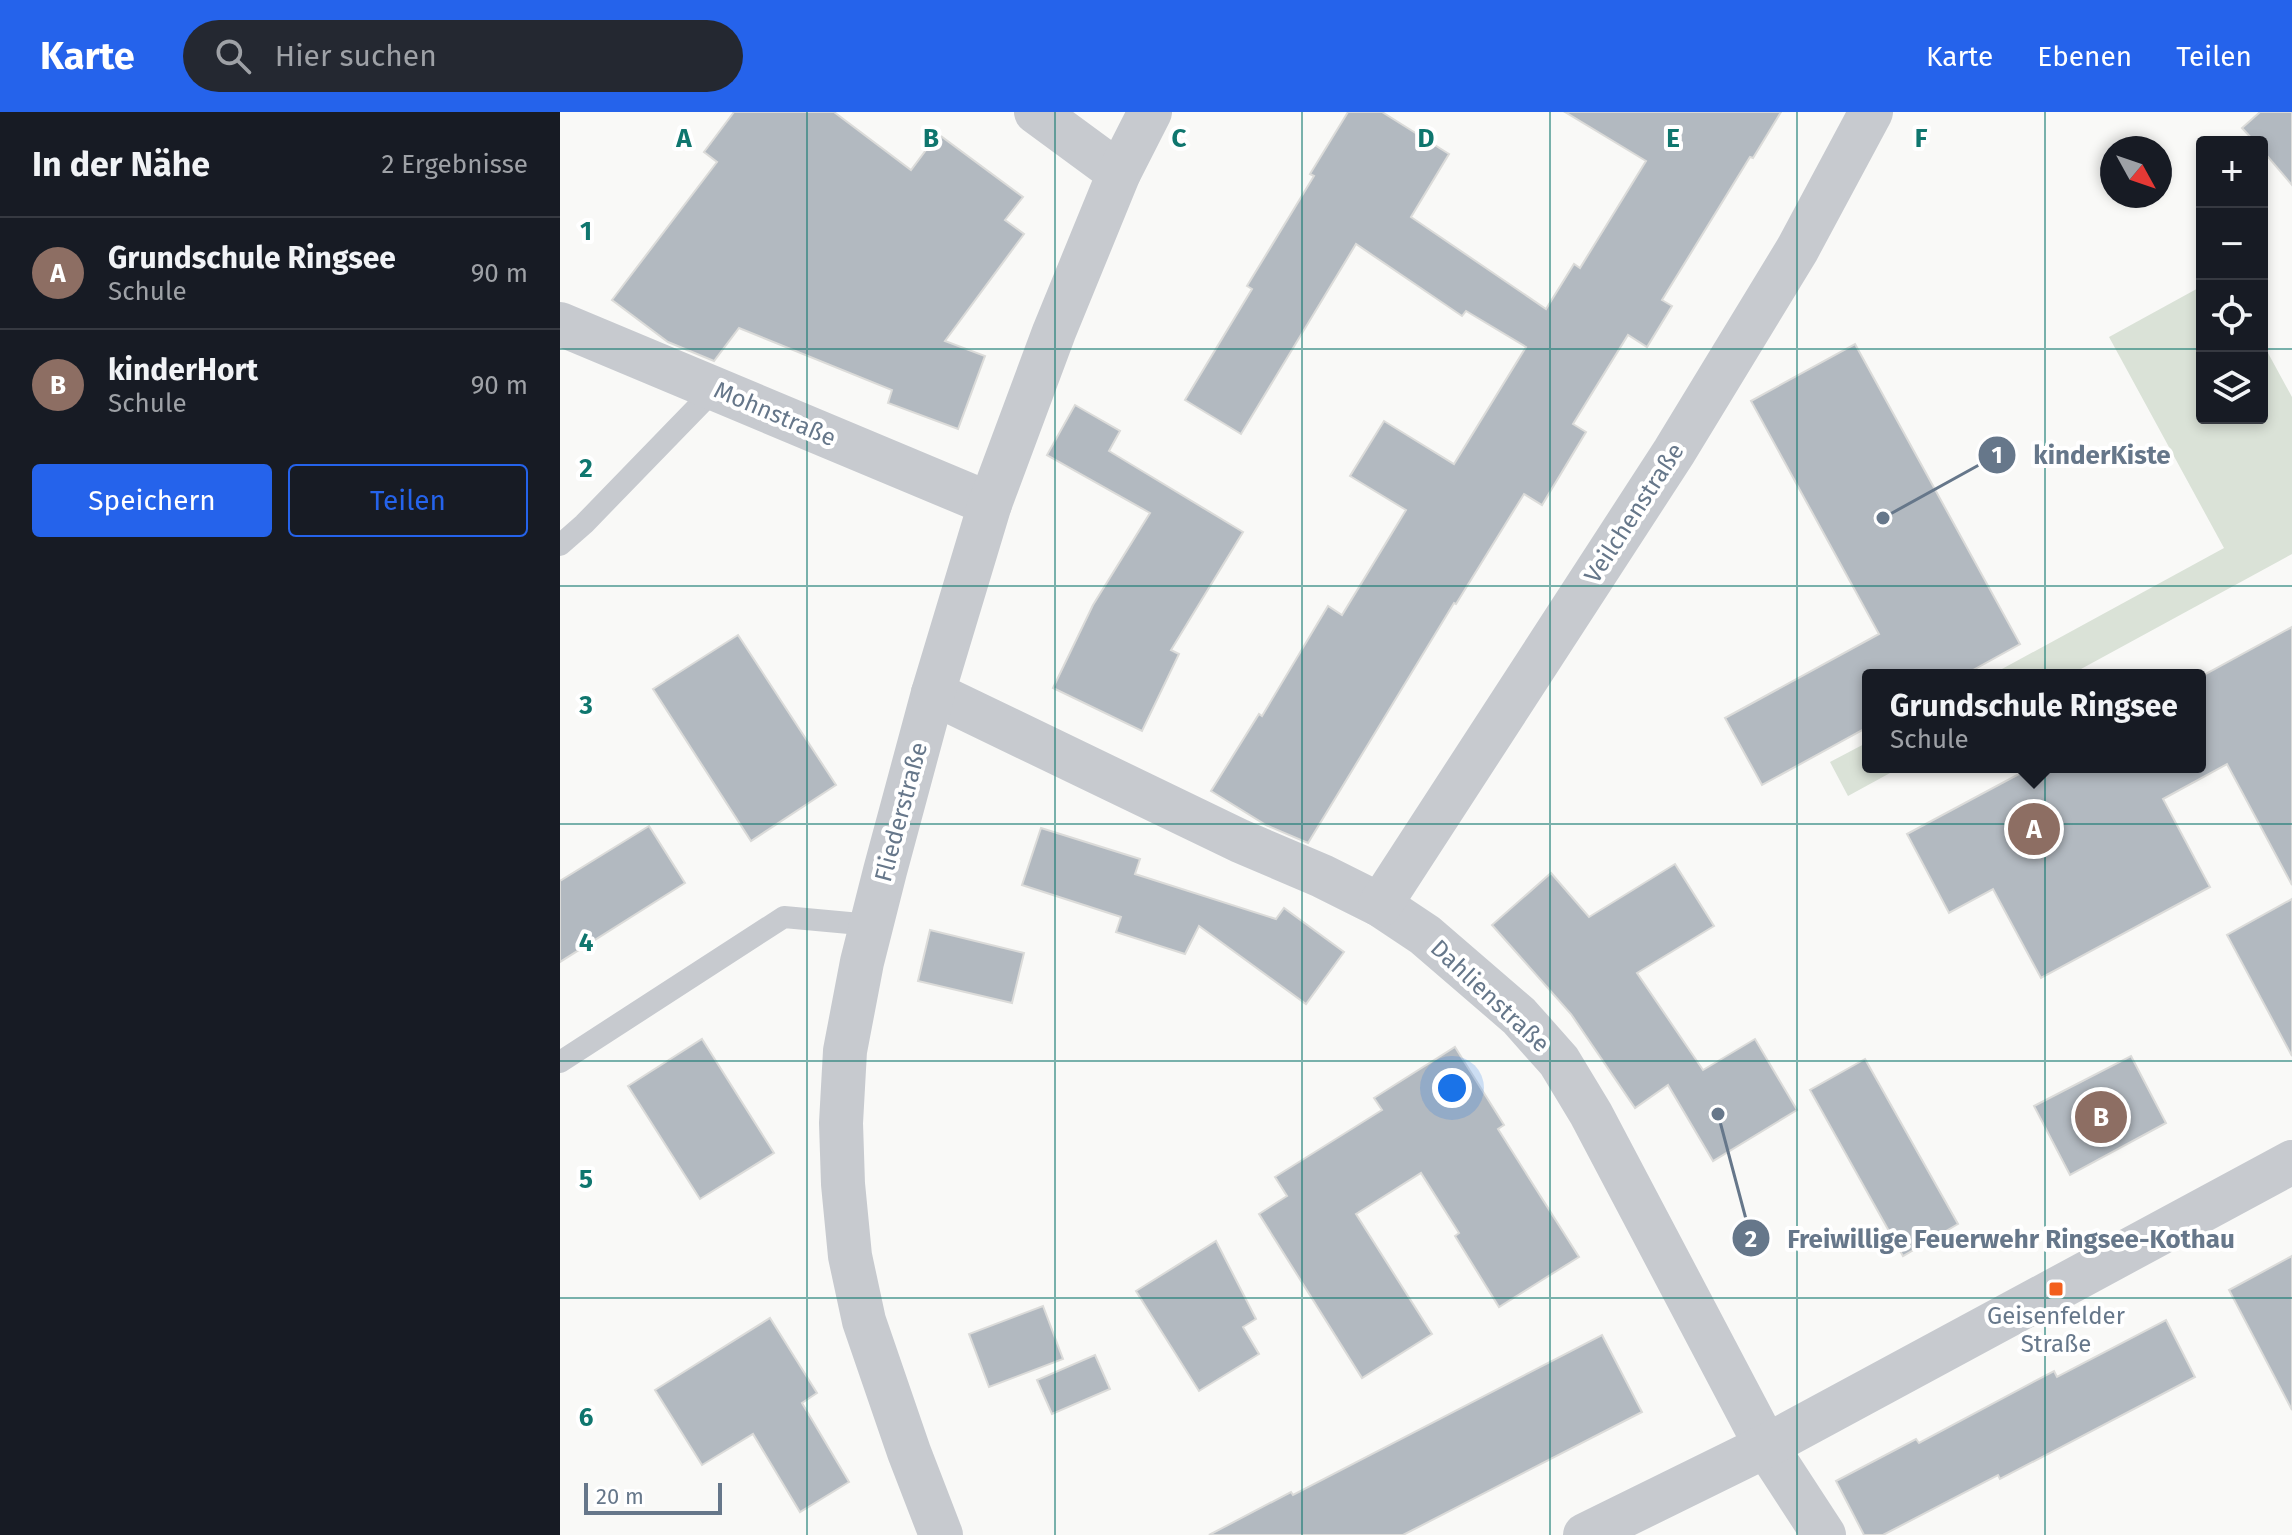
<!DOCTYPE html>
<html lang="de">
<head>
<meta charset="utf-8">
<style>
	:root { --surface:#171b24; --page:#242831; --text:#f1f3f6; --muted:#9ea1a6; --line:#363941; --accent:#2563eb }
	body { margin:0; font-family:"Fira Sans",sans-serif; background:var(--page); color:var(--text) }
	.controls { position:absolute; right:24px; top:24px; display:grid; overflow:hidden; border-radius:8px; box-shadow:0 4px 12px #0003 }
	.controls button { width:72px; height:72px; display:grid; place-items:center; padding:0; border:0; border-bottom:2px solid var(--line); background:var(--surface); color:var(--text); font:40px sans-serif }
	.compass { position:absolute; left:1540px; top:24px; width:72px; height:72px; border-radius:50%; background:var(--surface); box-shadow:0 4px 12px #0003; rotate:130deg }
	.scale { position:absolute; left:24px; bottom:20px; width:138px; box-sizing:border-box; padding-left:8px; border:4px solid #66778a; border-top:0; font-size:22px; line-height:28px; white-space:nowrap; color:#66778a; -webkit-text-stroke:6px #fff; paint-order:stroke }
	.you { position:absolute; left:892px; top:976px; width:28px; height:28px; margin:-20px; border:6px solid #fff; border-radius:50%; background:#1a73e8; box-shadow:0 0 0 12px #1a73e833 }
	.badge { display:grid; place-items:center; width:52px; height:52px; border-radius:50%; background:var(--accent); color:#fff; font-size:26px; font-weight:700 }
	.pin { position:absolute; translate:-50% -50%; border:4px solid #fff; box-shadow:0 2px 8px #0006 }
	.popup { position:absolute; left:1302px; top:557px; width:344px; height:104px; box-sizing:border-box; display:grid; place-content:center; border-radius:8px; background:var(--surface); filter:drop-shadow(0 2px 6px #0005); font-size:26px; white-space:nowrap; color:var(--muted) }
	.popup b { font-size:30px; color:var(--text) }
	.popup::after { content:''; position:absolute; left:50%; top:100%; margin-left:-16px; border:16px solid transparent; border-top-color:var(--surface) }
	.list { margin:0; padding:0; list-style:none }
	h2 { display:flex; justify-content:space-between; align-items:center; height:104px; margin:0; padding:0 32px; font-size:34px }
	h2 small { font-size:26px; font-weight:400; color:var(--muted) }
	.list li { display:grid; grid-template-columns:52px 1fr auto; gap:24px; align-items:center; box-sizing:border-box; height:112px; padding:0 32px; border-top:2px solid var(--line) }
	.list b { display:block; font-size:30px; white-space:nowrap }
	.list p { margin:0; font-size:26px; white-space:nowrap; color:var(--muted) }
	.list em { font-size:26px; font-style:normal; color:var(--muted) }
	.actions { display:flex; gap:16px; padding:24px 32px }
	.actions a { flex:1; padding:18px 0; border:2px solid var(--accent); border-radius:8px; text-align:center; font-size:28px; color:var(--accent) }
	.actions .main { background:var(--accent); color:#fff }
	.icon { flex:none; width:44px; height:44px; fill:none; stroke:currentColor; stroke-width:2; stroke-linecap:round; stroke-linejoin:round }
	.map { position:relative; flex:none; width:1732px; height:1423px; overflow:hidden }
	header { display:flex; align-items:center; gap:48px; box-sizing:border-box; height:112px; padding:0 40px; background:var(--accent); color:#fff }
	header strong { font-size:38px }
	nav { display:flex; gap:44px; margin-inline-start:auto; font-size:28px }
	.search { width:560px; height:72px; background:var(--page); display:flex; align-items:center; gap:20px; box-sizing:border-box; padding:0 28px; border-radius:44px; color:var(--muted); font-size:30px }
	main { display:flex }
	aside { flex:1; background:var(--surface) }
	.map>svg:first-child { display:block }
	.green { fill:#dae2d7 }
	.building { fill:#b2b9c0; stroke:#dbdbd9; stroke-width:2 }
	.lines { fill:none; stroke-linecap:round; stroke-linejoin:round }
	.service { stroke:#c7cacf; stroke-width:22 }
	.minor { stroke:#c7cacf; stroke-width:44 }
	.tertiary { stroke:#c7cacf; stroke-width:44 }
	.grid { fill:none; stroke:#0f766e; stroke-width:2; stroke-opacity:0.55 }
	.poi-dot { fill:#f35f1d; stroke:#fff; stroke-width:3 }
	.labels { text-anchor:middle; stroke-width:8; stroke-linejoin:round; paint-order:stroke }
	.street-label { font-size:24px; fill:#66778a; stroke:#fff }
	.poi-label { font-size:24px; fill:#66778a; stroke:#fff }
	.grid-label { font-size:26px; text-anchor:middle; font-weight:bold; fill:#0f766e; stroke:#fff; stroke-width:8; stroke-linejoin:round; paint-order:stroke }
	.leader { fill:none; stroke:#66778a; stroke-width:3 }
	.callout-dot { fill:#66778a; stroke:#fff; stroke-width:3 }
	.mark-label { font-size:24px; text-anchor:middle; font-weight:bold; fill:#fff }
	.callout-label { font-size:26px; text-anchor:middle; font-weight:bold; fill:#66778a; stroke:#fff; stroke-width:8; stroke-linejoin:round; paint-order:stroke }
</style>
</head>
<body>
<header>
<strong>Karte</strong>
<div class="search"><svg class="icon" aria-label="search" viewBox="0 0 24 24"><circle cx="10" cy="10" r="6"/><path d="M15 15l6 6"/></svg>Hier suchen</div>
<nav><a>Karte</a><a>Ebenen</a><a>Teilen</a></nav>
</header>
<main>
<aside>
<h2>In der Nähe<small>2 Ergebnisse</small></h2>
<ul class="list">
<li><span class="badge" style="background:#8d6e63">A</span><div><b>Grundschule Ringsee</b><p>Schule</p></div><em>90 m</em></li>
<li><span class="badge" style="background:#8d6e63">B</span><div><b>kinderHort</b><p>Schule</p></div><em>90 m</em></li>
</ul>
<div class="actions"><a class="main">Speichern</a><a>Teilen</a></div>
</aside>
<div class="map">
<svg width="1732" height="1423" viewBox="0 0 1732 1423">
	<rect width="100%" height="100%" fill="#f9f9f7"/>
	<g class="green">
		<polygon points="1642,174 1642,306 1702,306 1702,230 1732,285 1732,442 1510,563 1431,563 1664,436 1549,225"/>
		<polygon points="1308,630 1308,655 1341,655 1288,684 1270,650"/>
	</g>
	<g class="building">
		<polygon points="174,0 274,0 351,58 378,22 463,85 445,108 464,122 385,229 425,244 398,317 328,291 332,278 179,216 154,249 108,230 52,188 157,50 144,40"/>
		<polygon points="788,0 822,0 889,42 851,105 986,197 1014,152 1020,156 1086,49 1005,0 1221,0 1193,46 1190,45 1102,188 1112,194 1087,235 1068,223 1013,312 1026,320 982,393 964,382 896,492 894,491 748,731 706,713 651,679 699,602 702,604 768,494 782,503 846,398 790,364 824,309 894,352 966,235 906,199 902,204 796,132 681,322 625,288 692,177 687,174 754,64 750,62"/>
		<polygon points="1700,0 1732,0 1732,73 1702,38 1702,30 1695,30 1682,16"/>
		<polygon points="1295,232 1460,532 1404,563 1308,563 1308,615 1202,673 1165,606 1319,522 1191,289"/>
		<polygon points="515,293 560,319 549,339 683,420 611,538 619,542 582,619 493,576 533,493 590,401 487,343"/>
		<polygon points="1732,515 1732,773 1667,652 1603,687 1650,775 1481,866 1433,777 1389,801 1347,722 1472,655 1640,655 1640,565"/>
		<polygon points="178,523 276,673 191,729 93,577"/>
		<polygon points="89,714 125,771 0,850 0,769"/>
		<polygon points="481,716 580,747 575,762 716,807 724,796 784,840 746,892 639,814 625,842 556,820 561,805 462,773"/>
		<polygon points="1115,752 1154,814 1077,861 1143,958 1195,927 1237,998 1153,1049 1108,973 1075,996 1011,902 932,813 991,761 1029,805"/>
		<polygon points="1732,787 1732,944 1667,823"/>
		<polygon points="370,818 464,841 452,891 358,869"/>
		<polygon points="142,927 214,1041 140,1087 68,974"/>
		<polygon points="895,935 944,1013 938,1017 1019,1145 939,1195 895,1124 899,1121 861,1061 796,1102 872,1222 802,1266 699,1102 727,1084 715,1065 822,998 814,986"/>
		<polygon points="1571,944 1606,1011 1510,1063 1474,994"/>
		<polygon points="1305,947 1398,1112 1343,1144 1250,978"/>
		<polygon points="656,1129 696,1207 683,1215 699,1242 639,1279 576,1179"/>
		<polygon points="1732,1144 1732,1298 1669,1178"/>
		<polygon points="483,1194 503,1247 429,1275 409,1222"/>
		<polygon points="210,1206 257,1281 242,1291 289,1370 240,1400 193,1322 142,1353 95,1278"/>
		<polygon points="1606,1208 1635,1265 1440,1367 1438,1363 1323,1423 1304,1423 1276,1369 1356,1327 1359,1331 1494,1259 1497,1265"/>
		<polygon points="1042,1223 1082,1300 843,1423 649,1423 731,1380 733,1383"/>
		<polygon points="535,1243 550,1277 492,1302 477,1268"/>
	</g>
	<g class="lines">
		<g class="service">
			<polyline points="0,433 24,412 155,277"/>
			<polyline points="0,950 224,805 311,813"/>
		</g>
		<g class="minor">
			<polyline points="476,0 559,61"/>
			<polyline points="0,212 430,392"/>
			<polyline points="373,581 680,729 762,764 820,793 865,823 959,904 999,949 1031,1002 1206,1334 1264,1423"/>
			<polyline points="820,793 1114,340 1237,138 1311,0"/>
			<polyline points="381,1423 349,1340 304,1209 290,1144 283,1072 281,1011 285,939 302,850 325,759 373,581 430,392 494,220 559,61 590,0"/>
		</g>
		<polyline class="tertiary" points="1025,1423 1206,1334 1732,1050"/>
	</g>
	<path class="grid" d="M247,0V1423M495,0V1423M742,0V1423M990,0V1423M1237,0V1423M1485,0V1423M0,237H1642M1702,237H1732M0,474H1732M0,712H1732M0,949H1732M0,1186H1732"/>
	<rect class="poi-dot" x="1488" y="1169" width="16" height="16" rx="4"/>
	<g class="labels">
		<g class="street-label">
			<text transform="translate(215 302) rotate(23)" y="8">Mohnstraße</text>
			<text transform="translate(1074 401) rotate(-57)" y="8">Veilchenstraße</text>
			<text transform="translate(341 700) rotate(-75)" y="8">Fliederstraße</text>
			<text transform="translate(930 884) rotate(43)" y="8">Dahlienstraße</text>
		</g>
		<g class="poi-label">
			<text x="1496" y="1212">Geisenfelder<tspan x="1496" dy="28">Straße</tspan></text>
		</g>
	</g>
	<g class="grid-label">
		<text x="124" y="35">A</text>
		<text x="371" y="35">B</text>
		<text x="619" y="35">C</text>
		<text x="866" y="35">D</text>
		<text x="1113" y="35">E</text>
		<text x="1361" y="35">F</text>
		<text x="26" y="128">1</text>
		<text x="26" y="365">2</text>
		<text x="26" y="602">3</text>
		<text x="26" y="839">4</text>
		<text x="26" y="1076">5</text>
		<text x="26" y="1314">6</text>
	</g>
	<path class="leader" d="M1323 406L1437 343M1158 1002L1191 1126"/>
	<g class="callout-dot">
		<circle cx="1323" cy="406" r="8"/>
		<circle cx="1158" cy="1002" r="8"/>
		<circle cx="1437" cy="343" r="20"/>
		<circle cx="1191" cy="1126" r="20"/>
	</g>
	<g class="mark-label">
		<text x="1437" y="351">1</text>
		<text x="1191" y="1135">2</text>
	</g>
	<g class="callout-label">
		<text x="1542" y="352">kinderKiste</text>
		<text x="1451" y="1136">Freiwillige Feuerwehr Ringsee-Kothau</text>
	</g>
</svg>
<div class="controls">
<button>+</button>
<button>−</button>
<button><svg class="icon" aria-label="locate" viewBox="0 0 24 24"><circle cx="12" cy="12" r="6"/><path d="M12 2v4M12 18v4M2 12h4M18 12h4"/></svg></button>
<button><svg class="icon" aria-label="layers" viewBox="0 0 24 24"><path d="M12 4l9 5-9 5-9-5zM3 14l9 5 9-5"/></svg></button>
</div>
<svg class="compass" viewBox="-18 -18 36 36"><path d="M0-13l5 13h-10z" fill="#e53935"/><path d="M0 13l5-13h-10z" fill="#9ea1a6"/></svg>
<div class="scale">20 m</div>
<div class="you"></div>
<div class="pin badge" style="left:1474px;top:717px;background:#8d6e63">A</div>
<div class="popup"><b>Grundschule Ringsee</b>Schule</div>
<div class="pin badge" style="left:1541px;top:1005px;background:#8d6e63">B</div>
</div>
</main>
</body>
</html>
